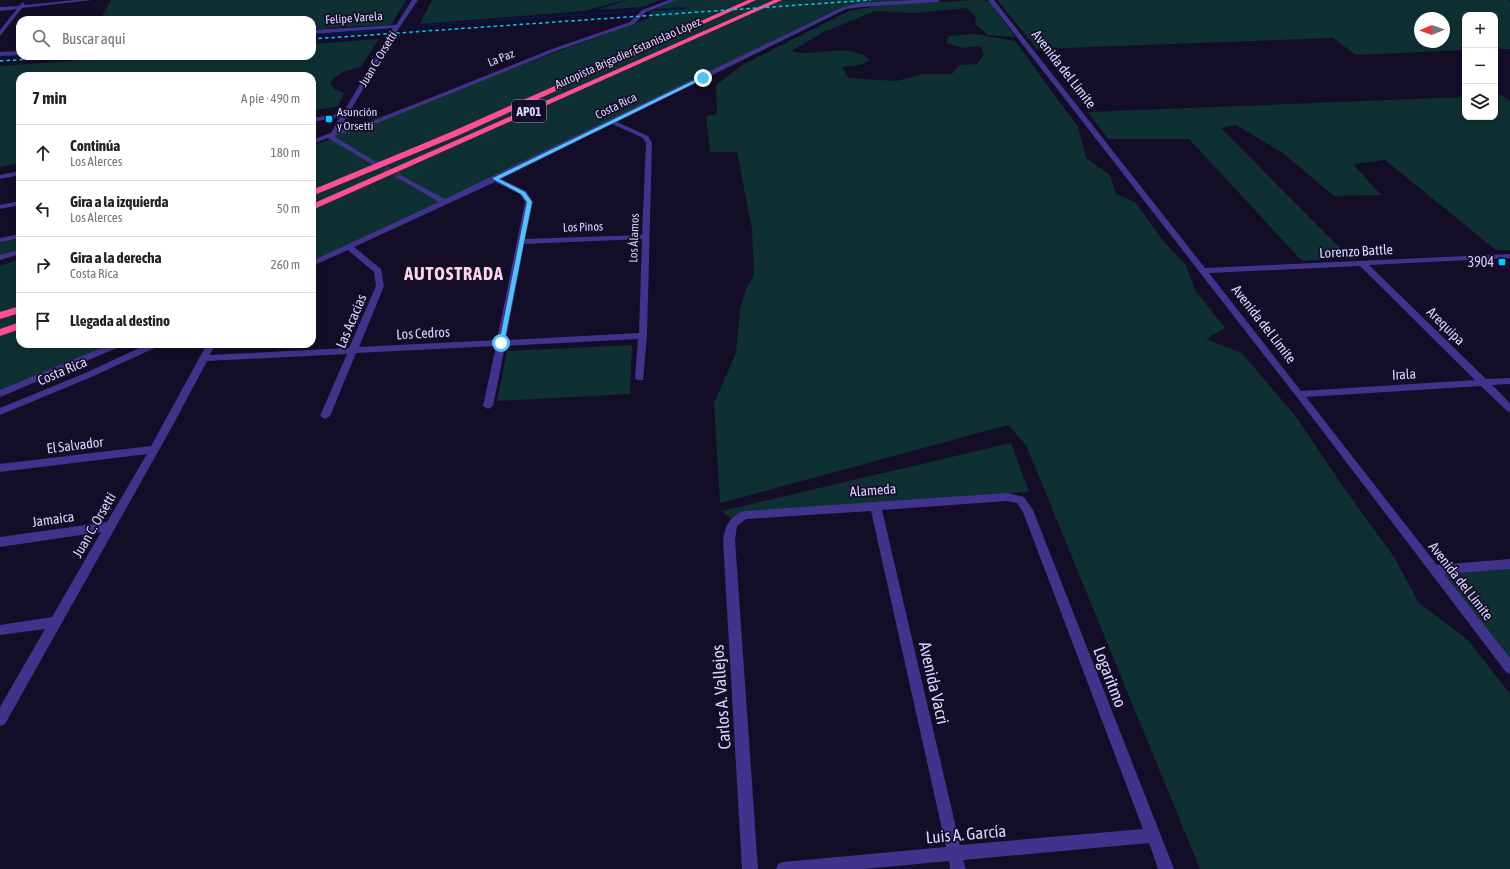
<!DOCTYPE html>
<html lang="es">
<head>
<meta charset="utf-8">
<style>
	:root { --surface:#fff; --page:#f6f6f6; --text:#202124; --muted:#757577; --line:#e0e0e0 }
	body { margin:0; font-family:"Asap Condensed",sans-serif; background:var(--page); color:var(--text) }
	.controls { position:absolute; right:12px; top:12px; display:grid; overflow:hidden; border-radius:8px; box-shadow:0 2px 6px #0003 }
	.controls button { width:36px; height:36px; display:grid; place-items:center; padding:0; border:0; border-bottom:1px solid var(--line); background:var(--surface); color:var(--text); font:20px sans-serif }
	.compass { position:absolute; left:1414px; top:12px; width:36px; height:36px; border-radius:50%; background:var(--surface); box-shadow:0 2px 6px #0003; rotate:268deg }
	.stop { position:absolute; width:12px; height:12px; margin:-9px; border:3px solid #4fc3f7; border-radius:50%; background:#fff }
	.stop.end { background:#4fc3f7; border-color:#fff; box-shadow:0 1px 4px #0008 }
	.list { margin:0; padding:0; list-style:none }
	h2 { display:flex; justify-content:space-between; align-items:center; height:52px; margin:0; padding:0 16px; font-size:17px }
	h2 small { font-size:13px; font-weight:400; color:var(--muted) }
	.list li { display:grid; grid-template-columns:26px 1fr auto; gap:12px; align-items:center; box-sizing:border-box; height:56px; padding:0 16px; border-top:1px solid var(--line) }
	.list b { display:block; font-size:15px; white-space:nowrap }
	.list p { margin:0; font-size:13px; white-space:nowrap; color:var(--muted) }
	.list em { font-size:13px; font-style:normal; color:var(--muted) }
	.icon { flex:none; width:22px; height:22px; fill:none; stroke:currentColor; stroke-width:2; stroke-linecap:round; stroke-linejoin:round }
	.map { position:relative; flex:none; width:1510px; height:869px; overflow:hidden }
	.search { position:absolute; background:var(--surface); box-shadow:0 2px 6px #0003; left:16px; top:16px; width:300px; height:44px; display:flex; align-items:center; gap:10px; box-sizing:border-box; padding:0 14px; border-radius:12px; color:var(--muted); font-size:15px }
	.panel { position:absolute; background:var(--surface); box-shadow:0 2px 6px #0003; left:16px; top:72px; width:300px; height:276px; border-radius:12px }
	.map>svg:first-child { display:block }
	.green { fill:#0f3032; fill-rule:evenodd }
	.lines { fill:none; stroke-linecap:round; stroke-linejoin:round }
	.stream { stroke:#051748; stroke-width:2 }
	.minor-tunnel { stroke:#322b47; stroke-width:8; stroke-dasharray:8 4; stroke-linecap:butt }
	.minor { fill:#3f338b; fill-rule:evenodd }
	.highway { fill:#ff4e91; fill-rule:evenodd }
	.rail { stroke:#00cbfe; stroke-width:1.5; stroke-dasharray:3.5 3; stroke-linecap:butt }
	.route { fill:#4fc3f7 }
	.poi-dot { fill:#00cbfe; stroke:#140d27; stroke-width:1.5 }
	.labels { text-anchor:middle; stroke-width:3.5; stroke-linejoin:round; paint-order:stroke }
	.far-street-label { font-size:12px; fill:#dcd3ff; stroke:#140d27 }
	.far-poi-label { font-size:12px; fill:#dcd3ff; stroke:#140d27; text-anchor:start }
	.shield { fill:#140d27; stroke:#a098be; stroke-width:1 }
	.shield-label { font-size:13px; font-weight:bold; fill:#dcd3ff }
	.street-label { font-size:14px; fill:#dcd3ff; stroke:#140d27 }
	.poi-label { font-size:14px; fill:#dcd3ff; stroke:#140d27; text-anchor:end }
	.near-street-label { font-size:17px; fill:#dcd3ff; stroke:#140d27 }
	.district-label { font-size:18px; font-weight:bold; letter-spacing:1px; fill:#ffd5eb; stroke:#140d27 }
</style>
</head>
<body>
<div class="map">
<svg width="1510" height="869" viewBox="0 0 1510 869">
	<rect width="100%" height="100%" fill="#140d27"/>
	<g class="green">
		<polygon points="111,0 406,0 391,25 340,27 312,30 312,20 100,20"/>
		<polygon points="432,0 625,0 584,11 420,24"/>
		<polygon points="627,0 660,0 643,7 597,10"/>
		<polygon points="674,0 938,0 845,8 312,264 312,146 331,139 333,134 649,18 651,11"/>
		<path d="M969,0H983L990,2L1015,37L988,35L975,24L976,17L967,8L913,13L875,11L824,32L791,51C818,59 846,40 870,60L860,65L842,67L849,78L896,81L924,74H952L959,65L977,64L984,54L980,46L963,48L946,43L949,36L975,34L1015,41L1078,127L1086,158L1110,175L1116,194L1135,202L1164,242L1186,265L1195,290L1225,328L1206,339L1242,353L1297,418L1342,485L1394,557L1419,603L1468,640L1510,694V869H1200L1026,445L1008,425L720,503L714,403L736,353L740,310L746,289L754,275L752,229L737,152H710L706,116L717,114L716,85L742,65L847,12C886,1 929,4 969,0Z"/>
		<path d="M997,0H1508L1510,1V49H1495V15H1465V50L1356,55L1333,38L1037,49ZM1420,18H1444V42H1420Z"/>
		<path d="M379,39L361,67C350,70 337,72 330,83L334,89L344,93L338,106L312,111V76H20V163L0,167V66L139,56H312V44Z"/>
		<polygon points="1501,95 1510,101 1510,250 1496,250 1385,160 1353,164 1381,195 1334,196 1283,153 1236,125 1221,128 1349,257 1302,261 1189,139 1108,139 1088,112 1465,97 1465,117 1495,117 1495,96"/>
		<polygon points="20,238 20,249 0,255 0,242"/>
		<polygon points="20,259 20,344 119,344 0,394 0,266"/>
		<polygon points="632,345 630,394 497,401 507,351"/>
		<polygon points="1011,443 1029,492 740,512 730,518 722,511"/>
		<polygon points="1510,564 1510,668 1433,570"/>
	</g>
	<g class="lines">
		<g class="stream">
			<polyline points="654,10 685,8"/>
			<polyline points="469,22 634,11"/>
			<polyline points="406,27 457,23"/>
			<polyline points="312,35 389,30"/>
			<polyline points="0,57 20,55"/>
		</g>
		<polyline class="minor-tunnel" points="374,163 400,177"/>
		<g class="minor">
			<polygon points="75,0 92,0 22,8 0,36 0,30 17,9 0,11 0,7 19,6 23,2 25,5"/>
			<polygon points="412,0 418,0 395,34 339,130 368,123 552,49 630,22 642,10 669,0 676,0 646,12 634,24 556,51 372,125 336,135 335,137 376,162 376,164 372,164 328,138 312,144 312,140 331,133 340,117 312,122 312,118 343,113 393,28 312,34 312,30 396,25"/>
			<path d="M915,0H940L938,2L861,7L846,9L617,122L648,136L652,143L647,336L643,380H637L635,378L638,339L505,346L493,406L488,409L483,406L496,346L356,353L330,416L325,419L320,416L347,354L207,361L173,425L5,724L0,726V707L45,629L0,635V625L52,617L101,532L0,547V537L107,522L147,454L0,472V464L151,446L207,344H215L210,355L349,348L376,286L374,272L348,250L312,266V261L439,202L398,178V176H402L445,199L843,7L861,3ZM612,124L643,138L646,143L642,235L525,239L533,202L526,191L501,179ZM495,182L520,194L525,202L497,340L359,347L384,286L381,269L354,247ZM642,239L639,333L506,340L524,244Z"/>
			<path d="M988,0H994L1205,268L1510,254V258L1369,265L1486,379L1510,378V384L1492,385L1510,403V412L1507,411L1481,386L1306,397L1437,565L1510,559V569L1444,574L1510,658V674L1506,672L1296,396ZM1360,266L1475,380L1301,391L1209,273Z"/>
			<polygon points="20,51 20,55 0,56 0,52"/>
			<polygon points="20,171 20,175 0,179 0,175"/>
			<polygon points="20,201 20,205 0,209 0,205"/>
			<polygon points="20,234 20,238 0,242 0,238"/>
			<polygon points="20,249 20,254 0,260 0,255"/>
			<polygon points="111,344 123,344 122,346 0,397 0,390"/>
			<polygon points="148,344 160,344 159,346 89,378 0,415 0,408 83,374"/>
			<path d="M1007,493L1024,497L1033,510L1174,869H1158L1149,843L963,860L966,869H950L949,861L864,869H776L778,864L783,862L946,847L871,511L746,519L737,526L735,540L758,869H742L723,540C725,526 730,515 744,511ZM1007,501L1017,503L1023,512L1143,829L960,845L882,510Z"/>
		</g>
		<g class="highway">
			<polygon points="748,0 756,0 457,136 312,196 312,190 451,132"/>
			<polygon points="774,0 782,0 312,210 312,204"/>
			<polygon points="20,306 20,313 0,319 0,312"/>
			<polygon points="20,322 20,329 0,336 0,329"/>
		</g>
		<g class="rail">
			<polyline points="312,39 871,0"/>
			<polyline points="0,61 76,56"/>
		</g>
	</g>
	<polygon class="route" points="701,77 705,78 499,179 525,192 532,202 504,343 499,344 527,202 521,194 493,179 493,178"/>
	<g class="poi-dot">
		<rect x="325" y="115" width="8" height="8" rx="2"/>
		<rect x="1498" y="258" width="8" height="8" rx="2"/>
	</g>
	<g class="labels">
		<g class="far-street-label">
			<text transform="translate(354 18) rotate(-4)" y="4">Felipe Varela</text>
			<text transform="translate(628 53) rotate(-24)" y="4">Autopista Brigadier Estanislao López</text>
			<text transform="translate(501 58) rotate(-22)" y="4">La Paz</text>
			<text transform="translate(378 59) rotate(-59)" y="4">Juan C. Orsetti</text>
			<text transform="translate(616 106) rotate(-26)" y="4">Costa Rica</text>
			<text transform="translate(583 227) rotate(-2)" y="4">Los Pinos</text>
			<text transform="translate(634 238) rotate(-88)" y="4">Los Álamos</text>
		</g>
		<g class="far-poi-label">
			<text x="337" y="116">Asunción<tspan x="337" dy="14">y Orsetti</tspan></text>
		</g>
		<rect class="shield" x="512" y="100" width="34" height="22" rx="3"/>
		<g class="shield-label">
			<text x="529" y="116">AP01</text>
		</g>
		<g class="street-label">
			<text transform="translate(1064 69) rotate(52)" y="5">Avenida del Límite</text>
			<text transform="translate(1356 251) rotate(-3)" y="5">Lorenzo Battle</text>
			<text transform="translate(351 321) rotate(-67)" y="5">Las Acacias</text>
			<text transform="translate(1264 324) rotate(52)" y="5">Avenida del Límite</text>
			<text transform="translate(1446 326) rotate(45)" y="5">Arequipa</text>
			<text transform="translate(423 333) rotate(-3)" y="5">Los Cedros</text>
			<text transform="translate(62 371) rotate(-23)" y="5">Costa Rica</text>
			<text transform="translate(1404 374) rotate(-3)" y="5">Irala</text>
			<text transform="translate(75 445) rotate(-7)" y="5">El Salvador</text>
			<text transform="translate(873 490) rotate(-4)" y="5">Alameda</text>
			<text transform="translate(53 519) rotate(-8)" y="5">Jamaica</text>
			<text transform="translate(94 525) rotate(-60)" y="5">Juan C. Orsetti</text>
			<text transform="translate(1461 581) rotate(52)" y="5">Avenida del Límite</text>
		</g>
		<g class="poi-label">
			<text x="1494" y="267">3904</text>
		</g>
		<g class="near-street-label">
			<text transform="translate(1110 677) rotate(69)" y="6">Logaritmo</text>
			<text transform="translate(934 683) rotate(77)" y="6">Avenida Vacri</text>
			<text transform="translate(721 697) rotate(-94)" y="6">Carlos A. Vallejos</text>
			<text transform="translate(966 834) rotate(-5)" y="6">Luis A. García</text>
		</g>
		<g class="district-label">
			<text x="454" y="280">AUTOSTRADA</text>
		</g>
	</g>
</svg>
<div class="controls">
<button>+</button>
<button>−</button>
<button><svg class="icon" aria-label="layers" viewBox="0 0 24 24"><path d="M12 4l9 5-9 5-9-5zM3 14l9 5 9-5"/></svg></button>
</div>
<svg class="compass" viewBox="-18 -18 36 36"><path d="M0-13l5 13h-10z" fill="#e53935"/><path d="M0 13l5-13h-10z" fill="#757577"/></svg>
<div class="stop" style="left:501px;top:343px"></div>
<div class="stop end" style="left:703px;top:78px"></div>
<div class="search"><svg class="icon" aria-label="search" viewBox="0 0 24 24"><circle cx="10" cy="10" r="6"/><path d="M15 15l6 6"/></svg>Buscar aquí</div>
<section class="panel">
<h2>7 min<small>A pie · 490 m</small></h2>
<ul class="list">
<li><svg class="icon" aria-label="ahead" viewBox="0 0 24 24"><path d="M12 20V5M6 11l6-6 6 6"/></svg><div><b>Continúa</b><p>Los Alerces</p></div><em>180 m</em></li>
<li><svg class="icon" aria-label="left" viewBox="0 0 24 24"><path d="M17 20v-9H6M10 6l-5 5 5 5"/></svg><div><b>Gira a la izquierda</b><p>Los Alerces</p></div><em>50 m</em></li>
<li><svg class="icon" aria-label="right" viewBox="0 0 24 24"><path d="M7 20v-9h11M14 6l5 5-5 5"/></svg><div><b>Gira a la derecha</b><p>Costa Rica</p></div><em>260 m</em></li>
<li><svg class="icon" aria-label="arrive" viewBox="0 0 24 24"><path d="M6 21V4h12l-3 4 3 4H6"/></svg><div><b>Llegada al destino</b></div></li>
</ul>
</section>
</div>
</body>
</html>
